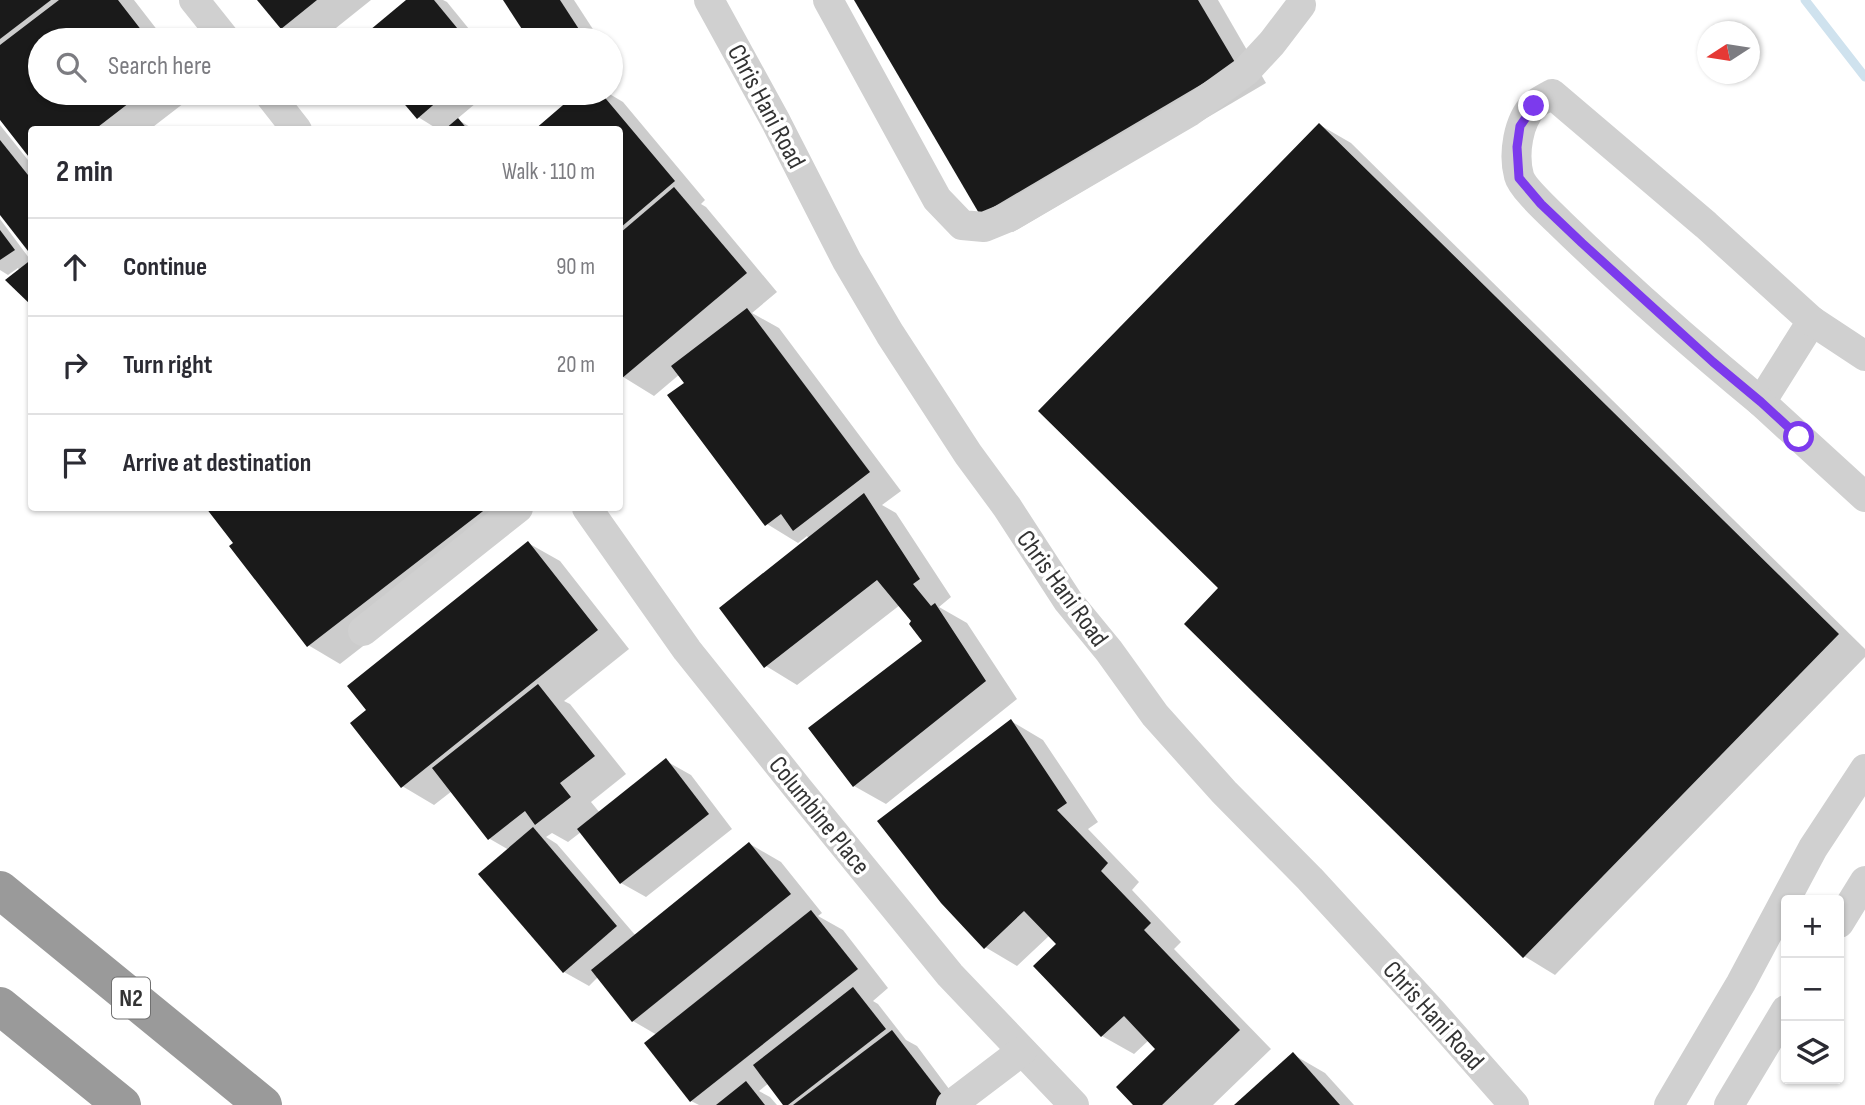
<!DOCTYPE html>
<html lang="en">
<head>
<meta charset="utf-8">
<style>
	:root { --surface:#fff; --page:#f2f2f3; --text:#2b2b33; --muted:#7c7c81; --line:#e1e1e2 }
	body { margin:0; font-family:"Sofia Sans Condensed",sans-serif; background:var(--page); color:var(--text) }
	.controls { position:absolute; right:21px; bottom:21px; display:grid; overflow:hidden; border-radius:7px; box-shadow:0 2px 5px #0004 }
	.controls button { width:63px; height:63px; display:grid; place-items:center; padding:0; border:0; border-bottom:2px solid var(--line); background:var(--surface); color:var(--text); font:35px sans-serif }
	.compass { position:absolute; left:1697px; top:21px; width:63px; height:63px; border-radius:50%; background:var(--surface); box-shadow:0 2px 5px #0004; rotate:258deg }
	.stop { position:absolute; width:21px; height:21px; margin:-16px; border:5px solid #7c3aed; border-radius:50%; background:#fff }
	.stop.end { background:#7c3aed; border-color:#fff; box-shadow:0 2px 7px #0008 }
	.list { margin:0; padding:0; list-style:none }
	h2 { display:flex; justify-content:space-between; align-items:center; height:91px; margin:0; padding:0 28px; font-size:30px }
	h2 small { font-size:23px; font-weight:400; color:var(--muted) }
	.list li { display:grid; grid-template-columns:46px 1fr auto; gap:21px; align-items:center; box-sizing:border-box; height:98px; padding:0 28px; border-top:2px solid var(--line) }
	.list b { display:block; font-size:26px; white-space:nowrap }
	.list em { font-size:23px; font-style:normal; color:var(--muted) }
	.icon { flex:none; width:38px; height:38px; fill:none; stroke:currentColor; stroke-width:2; stroke-linecap:round; stroke-linejoin:round }
	.map { position:relative; flex:none; width:1865px; height:1105px; overflow:hidden }
	.search { position:absolute; background:var(--surface); box-shadow:0 2px 5px #0004; left:28px; top:28px; width:595px; height:77px; display:flex; align-items:center; gap:18px; box-sizing:border-box; padding:0 24px; border-radius:38px; color:var(--muted); font-size:26px }
	.panel { position:absolute; background:var(--surface); box-shadow:0 2px 5px #0004; left:28px; top:126px; width:595px; height:385px; border-radius:7px }
	.map>svg:first-child { display:block }
	.shadow { fill:#0003 }
	.lines { fill:none; stroke-linecap:round; stroke-linejoin:round }
	.stream { stroke:#cfe2ee; stroke-width:9 }
	.building { fill:#1a1a1a }
	.minor { stroke:#d0d0d0; stroke-width:30 }
	.highway { stroke:#9a9a9a; stroke-width:38 }
	.route { stroke:#7c3aed; stroke-width:9 }
	.labels { text-anchor:middle; stroke-width:7; stroke-linejoin:round; paint-order:stroke }
	.shield { fill:#fff; stroke:#707070; stroke-width:2 }
	.shield-label { font-size:24px; font-weight:bold; fill:#333 }
	.street-label { font-size:26px; fill:#333; stroke:#fff }
</style>
</head>
<body>
<div class="map">
<svg width="1865" height="1105" viewBox="0 0 1865 1105">
	<rect width="100%" height="100%" fill="#fff"/>
	<g class="shadow">
		<polygon points="0,0 134,0 165,40 40,40 40,93 197,93 149,130 32,130 0,117"/>
		<polygon points="260,0 371,0 321,40 303,40 282,28"/>
		<polygon points="408,0 443,0 447,2 478,40 361,40"/>
		<polygon points="505,0 574,0 600,40 531,40"/>
		<polygon points="856,0 1218,0 1266,83 1013,232 981,213"/>
		<polygon points="397,93 488,93 457,119 475,130 439,130 418,117"/>
		<polygon points="580,93 608,93 623,102 705,200 701,204 706,207 777,292 752,313 779,328 901,491 882,505 896,513 951,597 939,607 967,623 1017,699 886,804 854,786 924,641 915,621 900,605 797,685 766,666 809,539 807,536 798,543 767,524 680,374 654,396 620,375 620,130 536,130"/>
		<polygon points="0,125 32,165 32,251 0,213"/>
		<polygon points="1320,125 1351,143 1865,649 1865,657 1555,975 1524,956 1220,588"/>
		<polygon points="0,219 32,262 20,271 18,268 8,275 0,270"/>
		<polygon points="208,508 520,508 528,518 340,664 308,645"/>
		<polygon points="528,543 560,561 629,649 564,701 570,704 626,774 591,802 600,813 666,761 691,775 732,829 646,897 621,883 581,832 568,842 552,833 546,837 557,844 636,936 750,844 781,862 822,913 818,916 843,930 888,988 873,1001 878,1004 906,1040 917,1046 961,1105 785,1105 769,1083 759,1091 770,1097 777,1105 699,1105 691,1101 646,1043 657,1035 633,1021 598,977 589,986 564,972 509,850 490,839 452,791 434,805 402,786 369,710"/>
		<polygon points="1011,721 1043,740 1098,822 1088,829 1139,882 1132,890 1181,942 1174,949 1271,1049 1213,1105 1135,1105 1158,1049 1149,1040 1134,1054 1102,1036 1058,944 1050,935 1017,966 985,947"/>
		<polygon points="1294,1055 1325,1073 1354,1105 1237,1105"/>
	</g>
	<g class="lines">
		<polyline class="stream" points="1805,0 1865,77"/>
	</g>
	<g class="building">
		<polygon points="0,0 51,0 0,39"/>
		<polygon points="59,0 118,0 149,40 40,40 40,93 142,93 94,130 32,130 32,161 0,120 0,45"/>
		<polygon points="257,0 317,0 281,29"/>
		<polygon points="406,0 434,0 467,40 358,40"/>
		<polygon points="503,0 560,0 586,40 529,40"/>
		<polygon points="854,0 1198,0 1236,64 980,215"/>
		<polygon points="395,93 447,93 417,119"/>
		<polygon points="577,93 601,93 675,181 620,228 620,130 534,130"/>
		<polygon points="458,118 468,130 444,130"/>
		<polygon points="1319,123 1839,634 1523,958 1184,624 1218,588 1038,411"/>
		<polygon points="0,140 32,180 32,249 28,251 0,215"/>
		<polygon points="674,187 747,273 621,379 620,378 620,233"/>
		<polygon points="0,230 15,250 0,260"/>
		<polygon points="32,259 32,306 5,280"/>
		<polygon points="747,308 870,472 793,531 781,514 765,526 667,395 684,383 671,366"/>
		<polygon points="864,493 920,579 913,584 931,606 935,603 986,681 853,787 808,728 922,641 909,624 911,621 877,580 764,668 719,608"/>
		<polygon points="206,508 487,508 307,647 229,546 233,543"/>
		<polygon points="528,541 598,630 401,788 350,723 366,710 347,686"/>
		<polygon points="538,684 595,756 560,783 571,797 535,825 525,811 488,840 432,768"/>
		<polygon points="1011,719 1067,803 1057,810 1108,863 1101,871 1151,923 1144,930 1240,1030 1162,1105 1133,1105 1116,1087 1155,1049 1124,1016 1101,1037 1033,966 1056,944 1024,911 984,949 941,903 877,821"/>
		<polygon points="666,758 709,814 620,884 577,829"/>
		<polygon points="533,827 617,926 563,973 478,874"/>
		<polygon points="749,842 791,894 632,1022 591,970"/>
		<polygon points="811,910 858,969 690,1102 644,1043"/>
		<polygon points="853,987 886,1029 788,1105 783,1105 753,1065"/>
		<polygon points="892,1030 946,1100 939,1105 793,1105"/>
		<polygon points="1293,1052 1340,1105 1234,1105"/>
		<polygon points="746,1081 765,1105 716,1105"/>
	</g>
	<g class="lines">
		<g class="minor">
			<polyline points="194,0 226,40"/>
			<polyline points="709,0 776,122 847,261 890,334 968,454 1007,507 1068,601 1109,651 1155,715 1224,792 1310,879 1433,1013 1514,1105"/>
			<polyline points="828,0 937,199 962,225 984,227 1011,216 1189,112 1246,71 1272,43 1301,5"/>
			<polyline points="268,93 297,130"/>
			<polyline points="1812,321 1761,402 1865,497"/>
			<path d="M1761,402C1692,345 1625,286 1561,224C1551,214 1522,188 1519,176C1513,154 1518,121 1534,105C1539,101 1547,97 1552,94L1706,225L1812,321L1865,356"/>
			<polyline points="587,508 687,650 799,790 950,975 1074,1105"/>
			<polyline points="363,631 518,508"/>
			<polyline points="1839,923 1865,881"/>
			<polyline points="951,1105 1022,1051"/>
			<polyline points="1669,1105 1741,983 1813,848 1865,769"/>
			<polyline points="1729,1105 1786,1010"/>
		</g>
		<g class="highway">
			<polyline points="0,890 263,1105"/>
			<polyline points="0,1006 122,1105"/>
		</g>
	</g>
	<g class="lines">
		<polyline class="route" points="1534,106 1520,126 1517,147 1519,178 1541,204 1582,243 1713,362 1761,402 1799,437"/>
	</g>
	<g class="labels">
		<rect class="shield" x="112" y="977.5" width="38" height="41" rx="5"/>
		<g class="shield-label">
			<text x="131" y="1006">N2</text>
		</g>
		<g class="street-label">
			<text transform="translate(767 106) rotate(62)" y="9">Chris Hani Road</text>
			<text transform="translate(1063 588) rotate(54)" y="9">Chris Hani Road</text>
			<text transform="translate(820 815) rotate(51)" y="9">Columbine Place</text>
			<text transform="translate(1434 1015) rotate(48)" y="9">Chris Hani Road</text>
		</g>
	</g>
</svg>
<div class="controls">
<button>+</button>
<button>−</button>
<button><svg class="icon" aria-label="layers" viewBox="0 0 24 24"><path d="M12 4l9 5-9 5-9-5zM3 14l9 5 9-5"/></svg></button>
</div>
<svg class="compass" viewBox="-18 -18 36 36"><path d="M0-13l5 13h-10z" fill="#e53935"/><path d="M0 13l5-13h-10z" fill="#7c7c81"/></svg>
<div class="stop" style="left:1799px;top:437px"></div>
<div class="stop end" style="left:1534px;top:106px"></div>
<div class="search"><svg class="icon" aria-label="search" viewBox="0 0 24 24"><circle cx="10" cy="10" r="6"/><path d="M15 15l6 6"/></svg>Search here</div>
<section class="panel">
<h2>2 min<small>Walk · 110 m</small></h2>
<ul class="list">
<li><svg class="icon" aria-label="ahead" viewBox="0 0 24 24"><path d="M12 20V5M6 11l6-6 6 6"/></svg><div><b>Continue</b></div><em>90 m</em></li>
<li><svg class="icon" aria-label="right" viewBox="0 0 24 24"><path d="M7 20v-9h11M14 6l5 5-5 5"/></svg><div><b>Turn right</b></div><em>20 m</em></li>
<li><svg class="icon" aria-label="arrive" viewBox="0 0 24 24"><path d="M6 21V4h12l-3 4 3 4H6"/></svg><div><b>Arrive at destination</b></div></li>
</ul>
</section>
</div>
</body>
</html>
